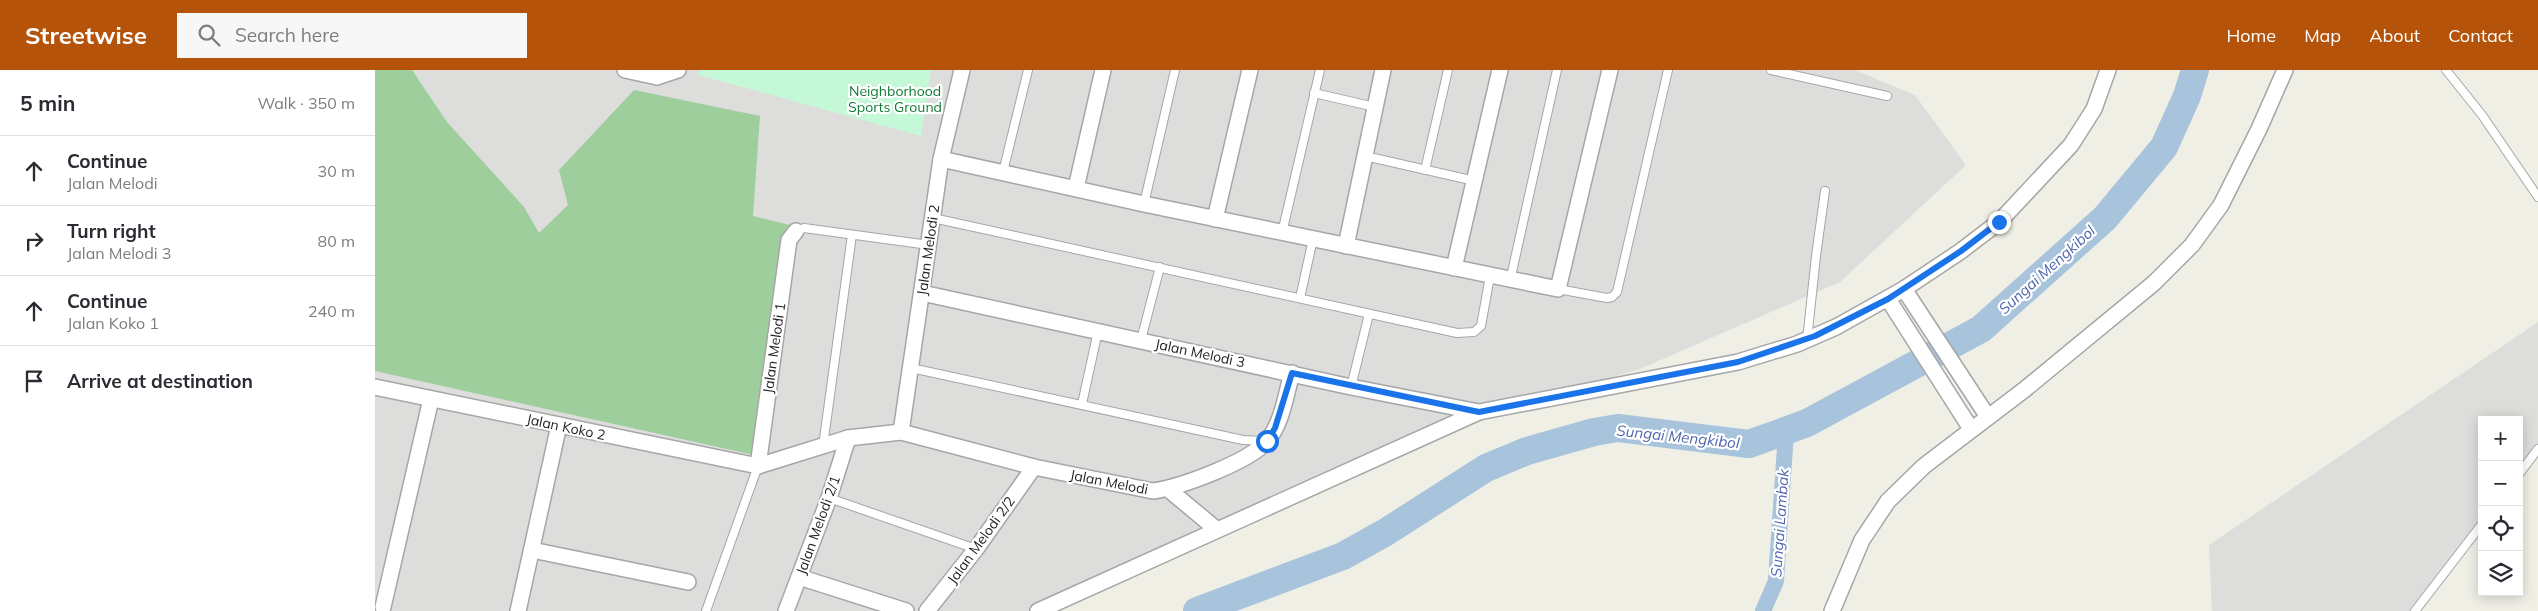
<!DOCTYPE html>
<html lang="en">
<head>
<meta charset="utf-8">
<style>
	:root { --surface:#fff; --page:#f7f7f7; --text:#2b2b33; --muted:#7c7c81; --line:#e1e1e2; --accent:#b45309 }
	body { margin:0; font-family:Mulish,sans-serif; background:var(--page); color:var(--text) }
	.controls { position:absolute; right:15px; bottom:15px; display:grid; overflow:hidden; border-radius:0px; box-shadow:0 2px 12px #0003 }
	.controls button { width:45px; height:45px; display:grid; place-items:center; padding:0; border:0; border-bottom:1px solid var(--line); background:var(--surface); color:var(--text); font:25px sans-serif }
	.stop { position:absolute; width:15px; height:15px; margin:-11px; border:4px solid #1a73e8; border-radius:50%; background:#fff }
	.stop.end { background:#1a73e8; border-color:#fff; box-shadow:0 1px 5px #0008 }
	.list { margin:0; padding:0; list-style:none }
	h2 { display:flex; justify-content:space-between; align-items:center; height:65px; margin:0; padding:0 20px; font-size:21px }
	h2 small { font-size:16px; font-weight:400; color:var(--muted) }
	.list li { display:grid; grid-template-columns:32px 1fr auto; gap:15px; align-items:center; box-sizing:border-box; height:70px; padding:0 20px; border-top:1px solid var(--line) }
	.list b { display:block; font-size:19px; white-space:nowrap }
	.list p { margin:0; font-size:16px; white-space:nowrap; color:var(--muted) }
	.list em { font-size:16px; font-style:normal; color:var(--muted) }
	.icon { flex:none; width:28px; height:28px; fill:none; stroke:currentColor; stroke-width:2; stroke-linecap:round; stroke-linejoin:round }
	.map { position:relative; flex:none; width:2163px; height:541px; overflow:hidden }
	header { display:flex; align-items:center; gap:30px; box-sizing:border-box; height:70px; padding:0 25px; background:var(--accent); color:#fff }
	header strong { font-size:24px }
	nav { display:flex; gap:28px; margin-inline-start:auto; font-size:18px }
	.search { width:350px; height:45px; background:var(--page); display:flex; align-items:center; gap:12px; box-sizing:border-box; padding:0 18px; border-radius:0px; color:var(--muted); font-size:19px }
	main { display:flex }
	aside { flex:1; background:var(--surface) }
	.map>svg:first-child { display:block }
	.residential { fill:#dddddc }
	.forest { fill:#9ece9c }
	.park { fill:#c5f8d6 }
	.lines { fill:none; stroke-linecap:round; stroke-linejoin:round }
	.canal { stroke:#a8c3dc; stroke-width:16 }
	.river { stroke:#a8c3dc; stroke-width:28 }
	.lane-casing { stroke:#a6a6a6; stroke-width:10 }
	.street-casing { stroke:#a6a6a6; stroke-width:18 }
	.lane { stroke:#fff; stroke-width:8 }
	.street { stroke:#fff; stroke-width:15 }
	.route { stroke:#1a73e8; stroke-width:6 }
	.labels { text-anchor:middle; stroke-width:4.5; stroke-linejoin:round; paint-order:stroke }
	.park-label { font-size:14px; fill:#0f7b34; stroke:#fff }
	.street-label { font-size:14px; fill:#1f1f1f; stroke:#fff }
	.water-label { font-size:15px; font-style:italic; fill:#4e65ac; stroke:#fff }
</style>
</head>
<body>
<header>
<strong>Streetwise</strong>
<div class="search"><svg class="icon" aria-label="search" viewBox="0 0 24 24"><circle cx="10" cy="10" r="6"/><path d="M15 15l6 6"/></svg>Search here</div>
<nav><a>Home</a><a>Map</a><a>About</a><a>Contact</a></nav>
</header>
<main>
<aside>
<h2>5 min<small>Walk · 350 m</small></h2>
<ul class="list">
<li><svg class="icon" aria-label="ahead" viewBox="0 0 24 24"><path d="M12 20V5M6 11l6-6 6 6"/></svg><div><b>Continue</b><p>Jalan Melodi</p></div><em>30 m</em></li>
<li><svg class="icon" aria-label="right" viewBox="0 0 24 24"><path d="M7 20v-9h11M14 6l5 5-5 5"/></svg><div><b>Turn right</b><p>Jalan Melodi 3</p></div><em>80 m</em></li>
<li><svg class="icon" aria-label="ahead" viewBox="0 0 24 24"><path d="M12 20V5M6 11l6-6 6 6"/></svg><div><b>Continue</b><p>Jalan Koko 1</p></div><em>240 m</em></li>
<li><svg class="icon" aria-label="arrive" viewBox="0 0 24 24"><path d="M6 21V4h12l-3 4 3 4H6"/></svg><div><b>Arrive at destination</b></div></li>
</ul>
</aside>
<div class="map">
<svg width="2163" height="541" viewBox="0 0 2163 541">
	<rect width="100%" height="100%" fill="#f0efe6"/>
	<g class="residential">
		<polygon points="0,0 1480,0 1540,25 1591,95 1465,212 1265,299 1095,350 677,541 0,541"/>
		<polygon points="2163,252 2163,379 2144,404 2144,350 2107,350 2107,454 2043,541 1837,541 1834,475"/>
	</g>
	<polygon class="forest" points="0,0 37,0 72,52 149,137 164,163 193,135 184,100 259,20 385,46 378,146 415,155 379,385 0,301"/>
	<polygon class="park" points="324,0 556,0 546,66 323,5"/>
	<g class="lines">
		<polyline class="canal" points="1388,541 1401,511 1411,362"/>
		<polyline class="river" points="822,541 968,486 1011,462 1111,398 1152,381 1219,362 1243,358 1374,374 1432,353 1606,259 1730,148 1789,77 1812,26 1820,0"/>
		<defs>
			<g id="lane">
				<polyline points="1396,0 1512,26"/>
				<polyline points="2071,0 2107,45 2163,127"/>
				<polyline points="939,23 1000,37"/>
				<polyline points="990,86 1100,111"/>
				<polyline points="1050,100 1073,0"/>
				<polyline points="628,102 653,0"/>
				<polyline points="769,134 800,0"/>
				<polyline points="558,148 1082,263 1099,262 1106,256 1115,206"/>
				<polyline points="421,161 429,158 554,175"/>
				<polyline points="907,163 945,0"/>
				<polyline points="1135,211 1182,0"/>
				<polyline points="1183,219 1232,228 1237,227 1242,222 1293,0"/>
				<polyline points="925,228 938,169"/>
				<polyline points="766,270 785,197"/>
				<polyline points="1432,270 1441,186 1450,121"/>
				<polyline points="536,298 868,370 891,371"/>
				<polyline points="976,317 994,244"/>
				<polyline points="707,334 723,261"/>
				<polyline points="448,376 477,165"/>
				<polyline points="2144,404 2163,379"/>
				<polyline points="454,428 601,479"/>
				<polyline points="331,541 383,396"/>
				<polyline points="2040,541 2107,454"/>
			</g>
			<g id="street">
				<polyline points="250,0 282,7 303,0"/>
				<polyline points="566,89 769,134 1183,219 1235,0"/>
				<polyline points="701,118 728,0"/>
				<polyline points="840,149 875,0"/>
				<polyline points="971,176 1008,0"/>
				<polyline points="1079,198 1125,0"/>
				<polyline points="1529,219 1613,347"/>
				<polyline points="547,223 976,317 1104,342"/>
				<polyline points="1513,229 1596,359"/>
				<path d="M0,317L383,396L473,368L526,362L659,397L778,421C806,417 874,392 892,371C907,354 911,324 917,303"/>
				<polyline points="526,362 566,89 587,0"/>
				<polyline points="383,396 414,170 421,161"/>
				<polyline points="793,419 841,459"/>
				<polyline points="157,480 313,512"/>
				<polyline points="424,507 531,541"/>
				<polyline points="8,537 56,329"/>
				<polyline points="143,541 184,355"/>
				<polyline points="411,541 454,428 473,368"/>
				<polyline points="552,541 601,479 659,397"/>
				<polyline points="663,541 1104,342 1363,292 1422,274 1461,257 1529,219 1586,181 1624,152 1696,75 1719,39 1733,0"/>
				<polyline points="1457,541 1487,470 1513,431 1549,396 1649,320 1779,213 1817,175 1846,135 1884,59 1910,0"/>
			</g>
		</defs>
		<use href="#lane" class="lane-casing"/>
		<use href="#street" class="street-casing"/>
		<use href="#lane" class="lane"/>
		<use href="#street" class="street"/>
	</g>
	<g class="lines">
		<polyline class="route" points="892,371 900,358 917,303 1104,342 1363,292 1440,266 1513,229 1586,181 1624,152"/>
	</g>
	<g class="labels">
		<g class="park-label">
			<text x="520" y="26">Neighborhood<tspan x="520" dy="16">Sports Ground</tspan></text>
		</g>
		<g class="street-label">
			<text transform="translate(553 180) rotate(-82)" y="5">Jalan Melodi 2</text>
			<text transform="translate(399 278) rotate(-82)" y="5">Jalan Melodi 1</text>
			<text transform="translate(825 283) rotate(12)" y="5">Jalan Melodi 3</text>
			<text transform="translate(191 357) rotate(12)" y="5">Jalan Koko 2</text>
			<text transform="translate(734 412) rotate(11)" y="5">Jalan Melodi</text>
			<text transform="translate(443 455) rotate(-70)" y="5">Jalan Melodi 2/1</text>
			<text transform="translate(606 470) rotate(-54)" y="5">Jalan Melodi 2/2</text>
		</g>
		<g class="water-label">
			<text transform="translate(1672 200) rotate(-42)" y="5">Sungai Mengkibol</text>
			<text transform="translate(1303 367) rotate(6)" y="5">Sungai Mengkibol</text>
			<text transform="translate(1405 453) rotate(-86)" y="5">Sungai Lambak</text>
		</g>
	</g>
</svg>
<div class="controls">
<button>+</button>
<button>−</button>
<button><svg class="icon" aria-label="locate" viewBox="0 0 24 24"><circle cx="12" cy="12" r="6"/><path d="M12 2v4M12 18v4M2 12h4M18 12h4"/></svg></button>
<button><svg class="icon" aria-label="layers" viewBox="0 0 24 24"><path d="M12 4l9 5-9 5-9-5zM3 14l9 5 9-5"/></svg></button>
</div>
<div class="stop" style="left:892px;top:371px"></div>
<div class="stop end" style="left:1624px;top:152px"></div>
</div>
</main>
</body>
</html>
